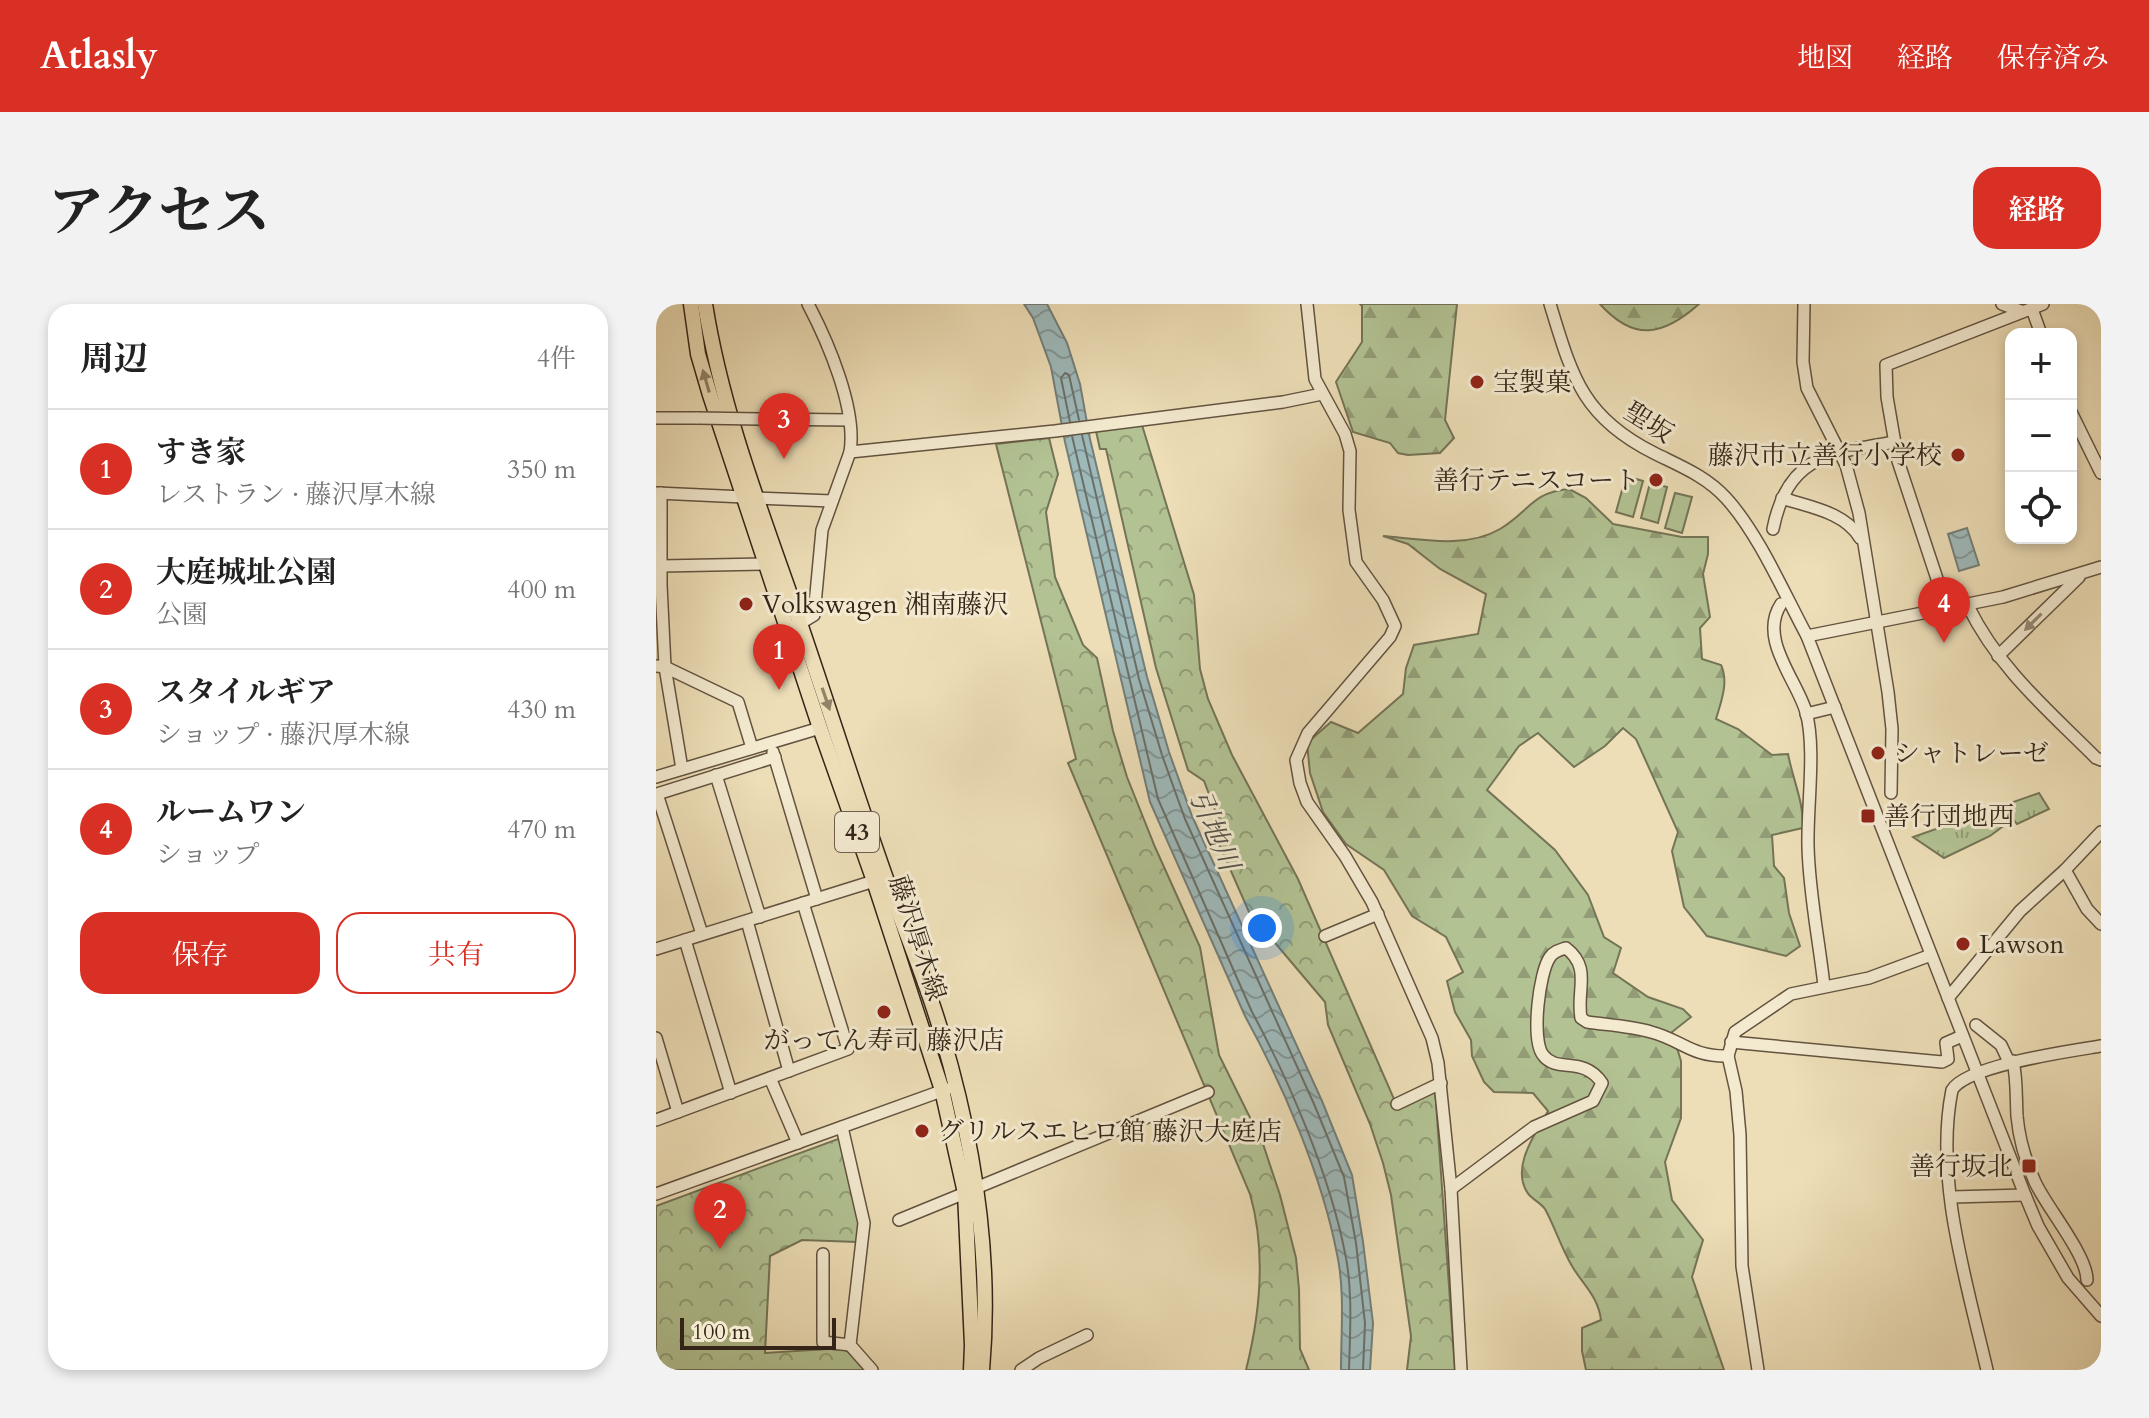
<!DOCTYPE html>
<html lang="ja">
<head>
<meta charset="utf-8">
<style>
	:root { --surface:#fff; --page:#f2f2f2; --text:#222; --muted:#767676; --line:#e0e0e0; --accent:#d93025 }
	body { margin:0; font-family:Cardo,"Noto Serif JP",serif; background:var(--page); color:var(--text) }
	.controls { position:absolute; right:24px; top:24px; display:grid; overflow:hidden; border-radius:16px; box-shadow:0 4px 12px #0003 }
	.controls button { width:72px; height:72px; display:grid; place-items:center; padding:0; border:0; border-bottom:2px solid var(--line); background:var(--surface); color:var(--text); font:40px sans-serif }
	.scale { position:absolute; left:24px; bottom:20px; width:156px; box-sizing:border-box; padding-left:8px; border:4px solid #352518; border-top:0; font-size:22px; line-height:28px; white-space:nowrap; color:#352518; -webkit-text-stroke:6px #f3ead0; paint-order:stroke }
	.you { position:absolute; left:606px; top:624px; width:28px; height:28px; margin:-20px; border:6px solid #fff; border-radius:50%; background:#1a73e8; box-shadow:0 0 0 12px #1a73e833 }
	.badge { display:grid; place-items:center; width:52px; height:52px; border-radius:50%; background:var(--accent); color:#fff; font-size:26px; font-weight:700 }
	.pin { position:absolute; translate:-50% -66px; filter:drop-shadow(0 2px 4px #0008) }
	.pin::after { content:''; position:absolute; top:42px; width:28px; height:24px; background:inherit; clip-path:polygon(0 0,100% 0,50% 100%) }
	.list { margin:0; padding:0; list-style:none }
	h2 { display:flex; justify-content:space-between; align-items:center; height:104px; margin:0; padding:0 32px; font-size:34px }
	h2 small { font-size:26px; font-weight:400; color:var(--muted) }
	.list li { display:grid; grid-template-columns:52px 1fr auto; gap:24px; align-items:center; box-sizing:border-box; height:120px; padding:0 32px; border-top:2px solid var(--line) }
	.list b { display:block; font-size:30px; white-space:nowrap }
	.list p { margin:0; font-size:26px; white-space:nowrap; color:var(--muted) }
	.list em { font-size:26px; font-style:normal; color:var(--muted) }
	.actions { display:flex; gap:16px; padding:24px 32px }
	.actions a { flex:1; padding:18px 0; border:2px solid var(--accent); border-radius:24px; text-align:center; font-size:28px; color:var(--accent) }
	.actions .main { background:var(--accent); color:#fff }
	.icon { flex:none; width:44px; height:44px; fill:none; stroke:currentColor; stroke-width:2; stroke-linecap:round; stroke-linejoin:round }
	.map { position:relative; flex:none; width:1445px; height:1066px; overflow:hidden; border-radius:24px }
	header { display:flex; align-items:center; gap:48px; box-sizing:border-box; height:112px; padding:0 40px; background:var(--accent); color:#fff }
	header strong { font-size:38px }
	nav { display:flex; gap:44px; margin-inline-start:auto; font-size:28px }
	.intro { display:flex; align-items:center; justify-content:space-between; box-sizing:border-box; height:192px; padding:0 48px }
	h1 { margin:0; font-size:56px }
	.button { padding:20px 36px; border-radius:24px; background:var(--accent); color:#fff; font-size:28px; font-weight:700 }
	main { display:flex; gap:48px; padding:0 48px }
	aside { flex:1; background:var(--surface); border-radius:24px; box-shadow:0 4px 12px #0003 }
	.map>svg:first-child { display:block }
	.grass { fill:url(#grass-tufts); stroke:#747456; stroke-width:2 }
	.forest { fill:url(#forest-firs); stroke:#747456; stroke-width:2 }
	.park { fill:url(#park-crowns); stroke:#747456; stroke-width:2 }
	.garden { fill:#b2c293; stroke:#747456; stroke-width:2 }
	.water { fill:url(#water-waves); stroke:#747e79; stroke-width:2 }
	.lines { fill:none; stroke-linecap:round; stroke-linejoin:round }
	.shore { stroke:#6a6f69; stroke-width:2 }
	.minor-casing { stroke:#635340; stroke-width:14 }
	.major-casing { stroke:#352518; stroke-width:17 }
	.minor { stroke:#f3ead0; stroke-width:11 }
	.major { stroke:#eddeb7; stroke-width:14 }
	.minor-bridge-casing { stroke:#635340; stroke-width:14; stroke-linecap:butt }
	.minor-bridge { stroke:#f3ead0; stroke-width:11 }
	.oneway { fill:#918268 }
	.oneway2 { fill:#948874 }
	.poi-dot { fill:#8f2418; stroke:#f3ead0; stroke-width:3 }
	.labels { text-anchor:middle; stroke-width:6; stroke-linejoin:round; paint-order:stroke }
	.shield { fill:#f3ead0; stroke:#6e604f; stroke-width:2 }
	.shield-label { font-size:24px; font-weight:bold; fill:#352518 }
	.poi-label { font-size:26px; fill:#352518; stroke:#f3ead0; text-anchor:start }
	.street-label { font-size:26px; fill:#352518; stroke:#f3ead0 }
	.water-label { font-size:28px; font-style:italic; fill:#545149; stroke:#f3ead0 }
</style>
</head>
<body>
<header>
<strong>Atlasly</strong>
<nav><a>地図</a><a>経路</a><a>保存済み</a></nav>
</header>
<div class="intro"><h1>アクセス</h1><a class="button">経路</a></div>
<main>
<aside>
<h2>周辺<small>4件</small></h2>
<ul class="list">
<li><span class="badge">1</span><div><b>すき家</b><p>レストラン · 藤沢厚木線</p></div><em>350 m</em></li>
<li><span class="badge">2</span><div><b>大庭城址公園</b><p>公園</p></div><em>400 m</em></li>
<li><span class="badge">3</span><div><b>スタイルギア</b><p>ショップ · 藤沢厚木線</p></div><em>430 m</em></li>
<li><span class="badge">4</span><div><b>ルームワン</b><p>ショップ</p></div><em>470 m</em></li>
</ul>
<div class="actions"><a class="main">保存</a><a>共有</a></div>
</aside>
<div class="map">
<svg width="1445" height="1066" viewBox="0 0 1445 1066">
	<defs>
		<pattern id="grass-tufts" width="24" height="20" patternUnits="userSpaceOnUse" patternTransform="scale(2)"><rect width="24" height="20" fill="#b2c293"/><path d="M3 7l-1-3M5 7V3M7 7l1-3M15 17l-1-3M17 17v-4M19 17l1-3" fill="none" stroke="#929d77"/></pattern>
		<pattern id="forest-firs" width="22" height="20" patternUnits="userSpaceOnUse" patternTransform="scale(2)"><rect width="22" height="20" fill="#b2c293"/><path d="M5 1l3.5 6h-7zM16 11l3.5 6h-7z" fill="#929d77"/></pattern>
		<pattern id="park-crowns" width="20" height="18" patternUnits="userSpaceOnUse" patternTransform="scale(2)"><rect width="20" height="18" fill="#b2c293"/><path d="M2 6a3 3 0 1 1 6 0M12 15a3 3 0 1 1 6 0" fill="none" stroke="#929d77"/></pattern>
		<pattern id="water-waves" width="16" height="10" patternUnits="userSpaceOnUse" patternTransform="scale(2)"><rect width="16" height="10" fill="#9eb9ba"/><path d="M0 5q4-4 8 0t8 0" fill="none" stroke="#829696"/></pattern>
	</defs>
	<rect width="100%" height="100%" fill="#eddeb7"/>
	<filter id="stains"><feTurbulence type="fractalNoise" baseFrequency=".0025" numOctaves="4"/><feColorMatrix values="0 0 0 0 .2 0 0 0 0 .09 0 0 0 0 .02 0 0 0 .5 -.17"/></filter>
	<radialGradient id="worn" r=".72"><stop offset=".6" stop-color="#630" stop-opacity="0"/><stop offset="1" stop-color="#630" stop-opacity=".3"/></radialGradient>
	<polygon class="grass" points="1383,489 1393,505 1361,520 1357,515 1334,532 1288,554 1257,533"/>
	<g class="forest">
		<polygon points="704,0 801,0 789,116 798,134 784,149 752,151 742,149 734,139 697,128 680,78 706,38 706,2"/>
		<path d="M944,0H1043C1007,32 978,38 944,0Z"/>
		<path d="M913,185L930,194L957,220L1026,233H1052V250L1047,270L1054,313L1044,324L1046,355L1065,361C1073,378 1065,398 1060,415L1082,425L1116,451L1132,450C1137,476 1148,499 1147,524L1116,531L1118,562L1128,574L1133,609L1144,642L1130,652L1051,632L1028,603L1016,547L1022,528L980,435L967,424L949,442L918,463L882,429L863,442L831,486L899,546L932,591L948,633L965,644L957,669L992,693L1027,705L1035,713L1016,728L1025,757V814L1009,858L1016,896L1047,936L1036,973L1068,1066H930L926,1047V1024L945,1016C942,992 927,981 916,962C905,944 899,923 889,905C884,898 875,895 871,888C855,862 880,829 892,807L877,789L838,788L828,778L816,752L815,736L799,708L791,677L807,668L790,633L756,612L728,566L690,540L667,508L654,469L651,439L675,418L702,429L747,390L750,364L758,341L822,330L830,290L784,265L752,240L727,232C764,235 810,245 844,225C873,208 876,188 913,185Z"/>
	</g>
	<g class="park">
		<polygon points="486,121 538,291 544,365 552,395 576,451 642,575 741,802 779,785 799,1066 751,1066 755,1032 735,891 727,859 714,820 672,721 669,698 593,608 560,533 562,514 548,477 532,466 500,364 450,145 444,145 440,127"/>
		<path d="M393,134L402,170L390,208L399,273L427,341L441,354L457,427L471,473L499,543L544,643L563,751L607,840L624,891L640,954L643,985L644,1045L653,1066H590C604,1010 610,946 594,890L412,459L420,455L340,140Z"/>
		<polygon points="182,835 187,837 203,912 201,938 146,936 114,952 109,1049 188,1044 210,1066 0,1066 0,902"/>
	</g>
	<g class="garden">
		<polygon points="970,172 987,177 977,213 960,208"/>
		<polygon points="994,179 1011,183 1002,219 985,214"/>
		<polygon points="1019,189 1036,193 1026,229 1009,224"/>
	</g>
	<g class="water">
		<path d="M368,0H391L411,39L424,80L434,135L491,373L513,448L536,512L666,797L696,871L707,938L717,1019L714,1066H685C685,1028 689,987 681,950C666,872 627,781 589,712L494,498L409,138L395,63L377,14Z"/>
		<polygon points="1311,224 1323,261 1303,267 1292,230"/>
	</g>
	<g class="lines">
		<g class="shore">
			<polyline points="414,118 405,74 409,69 413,71 423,116"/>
			<polyline points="426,131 483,375 506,451 529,515 658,800 688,873 700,939 709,1019 707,1066"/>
			<path d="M416,132L502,495L596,708C633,776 674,872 689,949C697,986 694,1028 693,1066"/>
		</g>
		<defs>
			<g id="minor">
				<polyline points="651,0 659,75 689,130 694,147 693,206 700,258 727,296 739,322 734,333 652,429 640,456 644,479 651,498 689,552 716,598 776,734 782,759 795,885 805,1066"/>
				<path d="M894,0C916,72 926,113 998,149C1024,162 1050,172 1070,194C1102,229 1128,289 1151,332L1369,891L1382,922L1412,974L1445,1012"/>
				<polyline points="1148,0 1147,58 1151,84 1190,161 1203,209 1232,388 1236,425 1235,489"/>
				<polyline points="1346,0 1365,7"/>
				<polyline points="1376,5 1385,30"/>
				<polyline points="1415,108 1445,169"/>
				<polyline points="0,114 41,114"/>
				<polyline points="104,115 193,116"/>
				<polyline points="194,148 399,127 627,98 666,90"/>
				<polyline points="1,189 88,193"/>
				<polyline points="5,189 5,281 9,363 26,465"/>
				<polyline points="101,194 176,197"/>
				<path d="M1126,194C1153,203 1189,208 1204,234"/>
				<path d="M1117,225C1132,150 1175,149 1239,138"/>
				<polyline points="5,262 111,260"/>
				<path d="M1125,300C1102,335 1141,376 1150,408C1160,443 1151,504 1152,542C1153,589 1163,636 1168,682"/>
				<path d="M1312,302C1343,365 1391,405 1440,454L1445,456"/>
				<polyline points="1291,305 1242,157 1231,93 1230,61 1387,0"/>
				<path d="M140,322L158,311L166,226L194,148C201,105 172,38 152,0"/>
				<polyline points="1151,332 1347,293 1445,263"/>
				<polyline points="1342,352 1423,273"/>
				<polyline points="0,362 9,363 82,398 96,444"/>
				<polyline points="1150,410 1179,403"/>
				<polyline points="117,448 161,595"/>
				<polyline points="60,471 104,613"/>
				<polyline points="0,473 164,424"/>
				<polyline points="1409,566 1431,605 1445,620"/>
				<polyline points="91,617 133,767"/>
				<polyline points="46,630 1,490 119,453"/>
				<polyline points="669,632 722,610"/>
				<polyline points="29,636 75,789"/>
				<polyline points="0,645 218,577"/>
				<polyline points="1292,694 1364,607 1409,566 1445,528"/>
				<polyline points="1320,721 1345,741 1353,758"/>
				<polyline points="0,734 22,808"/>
				<polyline points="1075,738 1286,758 1292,755 1290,739 1306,732"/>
				<path d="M1357,757C1361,775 1360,794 1361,812C1363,835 1370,858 1379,878C1391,904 1431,951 1431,976"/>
				<polyline points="114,774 142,839"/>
				<polyline points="741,800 785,779"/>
				<polyline points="0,816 192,745 147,599"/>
				<polyline points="186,823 208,919 194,1041 216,1066"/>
				<polyline points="320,884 552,788"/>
				<path d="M795,885L878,823L937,797L946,779C927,751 901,770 887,751C875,736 883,668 894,653C898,647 904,646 910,644C936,664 920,686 925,714L931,718C952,721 974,722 995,728C1026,736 1035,753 1072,752"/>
				<polyline points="0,890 291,785"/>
				<polyline points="1296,893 1369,891"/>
				<polyline points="243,916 309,889"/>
				<polyline points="167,950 167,1038 194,1041"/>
				<polyline points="365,1066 383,1054 431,1031"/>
				<polyline points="1102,1066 1086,962 1084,831 1080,787 1072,752 1079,728 1135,690 1213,674 1275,651"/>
				<path d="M1331,1066C1311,979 1278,875 1296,786C1311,761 1415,747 1445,742"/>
			</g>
			<g id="major">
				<polyline points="35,0 42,50 54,91 164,424 218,577 286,786 309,889 316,1041 315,1066"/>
				<path d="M49,0C65,102 102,199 136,296C169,391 199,488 233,583C251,632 272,681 286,731C318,839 336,954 326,1066"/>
			</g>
		</defs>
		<use href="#minor" class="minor-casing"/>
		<use href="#major" class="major-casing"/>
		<use href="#minor" class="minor"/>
		<use href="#major" class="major"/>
		<defs>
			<polyline id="minor-bridge" points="41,114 104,115"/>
		</defs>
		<use href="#minor-bridge" class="minor-bridge-casing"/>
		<use href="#minor-bridge" class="minor-bridge"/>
	</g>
	<defs><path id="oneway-solid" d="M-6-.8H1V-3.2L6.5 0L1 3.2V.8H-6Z" transform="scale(2)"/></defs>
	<g class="oneway">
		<use href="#oneway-solid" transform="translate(50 77) rotate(-106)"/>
		<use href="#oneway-solid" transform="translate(170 395) rotate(71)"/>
	</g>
	<use class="oneway2" href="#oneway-solid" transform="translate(1377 318) rotate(135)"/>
	<g class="poi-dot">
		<circle cx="821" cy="78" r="8"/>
		<circle cx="1302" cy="151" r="8"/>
		<circle cx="1000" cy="176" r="8"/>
		<circle cx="90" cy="300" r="8"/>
		<circle cx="1222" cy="449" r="8"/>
		<rect x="1204" y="504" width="16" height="16" rx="4"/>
		<circle cx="1307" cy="640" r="8"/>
		<circle cx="228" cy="708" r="8"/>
		<circle cx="266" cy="827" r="8"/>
		<rect x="1365" y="854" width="16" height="16" rx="4"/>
	</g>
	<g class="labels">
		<rect class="shield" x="179" y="508" width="44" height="40" rx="6"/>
		<g class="shield-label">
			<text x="201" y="536">43</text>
		</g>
		<g class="poi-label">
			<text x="837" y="87">宝製菓</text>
			<text x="1286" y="160" text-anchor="end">藤沢市立善行小学校</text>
			<text x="984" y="185" text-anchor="end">善行テニスコート</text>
			<text x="106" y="309">Volkswagen 湘南藤沢</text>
			<text x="1238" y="458">シャトレーゼ</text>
			<text x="1228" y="521">善行団地西</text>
			<text x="1323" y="649">Lawson</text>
			<text x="228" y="745" text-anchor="middle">がってん寿司 藤沢店</text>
			<text x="282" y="836">グリルスエヒロ館 藤沢大庭店</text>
			<text x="1357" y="871" text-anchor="end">善行坂北</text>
		</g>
		<g class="street-label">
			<text transform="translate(993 118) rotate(32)" y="9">聖坂</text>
			<text transform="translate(262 634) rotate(72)" y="9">藤沢厚木線</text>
		</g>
		<g class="water-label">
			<text transform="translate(559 526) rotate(67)" y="10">引地川</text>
		</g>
	</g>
	<rect width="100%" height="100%" filter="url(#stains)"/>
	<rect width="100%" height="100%" fill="url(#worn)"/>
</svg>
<div class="controls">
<button>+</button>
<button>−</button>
<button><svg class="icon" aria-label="locate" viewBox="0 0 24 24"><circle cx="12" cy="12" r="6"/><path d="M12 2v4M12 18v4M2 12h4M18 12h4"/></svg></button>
</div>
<div class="scale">100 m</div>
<div class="you"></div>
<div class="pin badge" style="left:123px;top:386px">1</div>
<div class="pin badge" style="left:64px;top:945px">2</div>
<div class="pin badge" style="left:128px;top:155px">3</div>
<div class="pin badge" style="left:1288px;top:339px">4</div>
</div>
</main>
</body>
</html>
